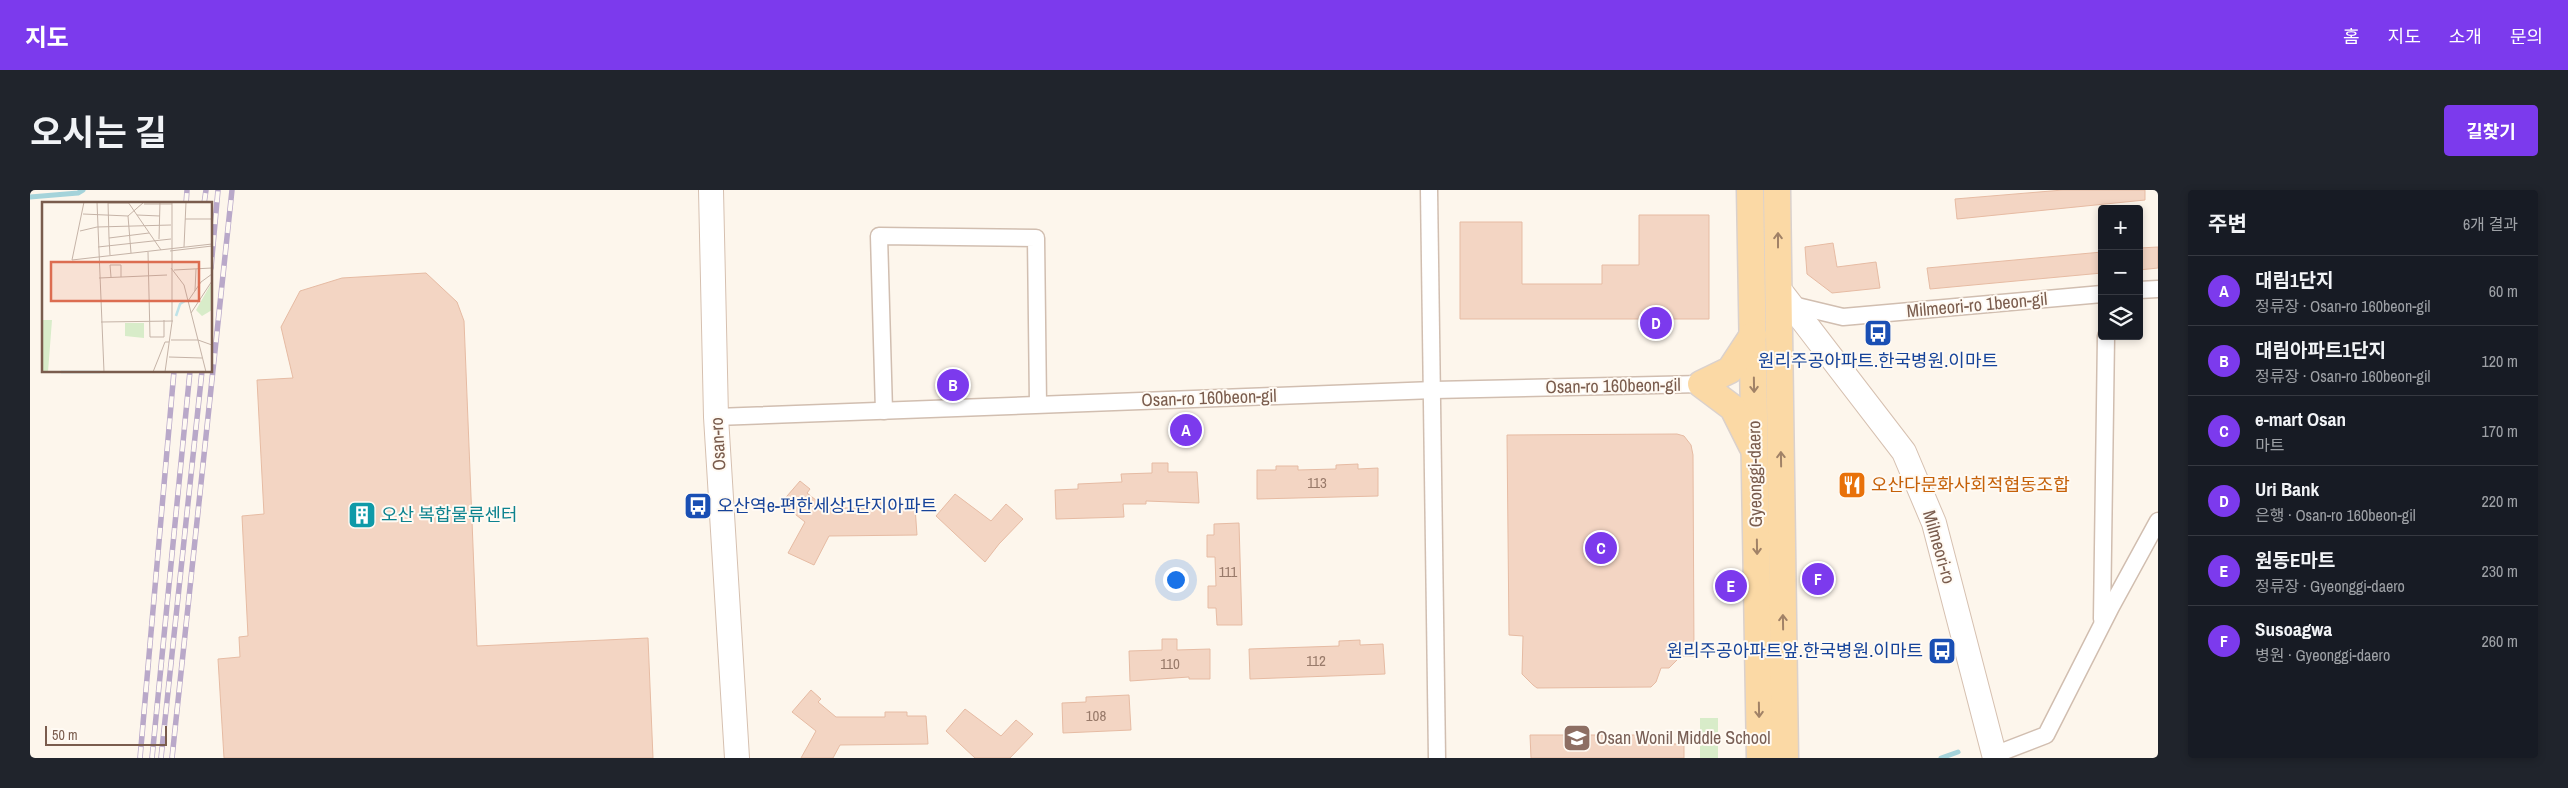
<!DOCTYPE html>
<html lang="ko">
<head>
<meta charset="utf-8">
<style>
	:root { --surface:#171b24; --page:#20242c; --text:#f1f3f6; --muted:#9ea1a6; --line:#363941; --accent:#7c3aed }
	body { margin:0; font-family:"Archivo Narrow","Noto Sans KR",sans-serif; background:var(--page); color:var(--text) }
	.controls { position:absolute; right:15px; top:15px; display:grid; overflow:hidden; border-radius:5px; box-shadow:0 2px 8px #0003 }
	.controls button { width:45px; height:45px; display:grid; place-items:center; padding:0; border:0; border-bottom:1px solid var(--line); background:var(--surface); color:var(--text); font:25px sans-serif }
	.scale { position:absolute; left:15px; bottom:12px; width:122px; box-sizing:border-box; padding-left:5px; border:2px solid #7a5c4d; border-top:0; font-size:14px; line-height:18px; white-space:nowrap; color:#7a5c4d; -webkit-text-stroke:4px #fffaf3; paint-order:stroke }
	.you { position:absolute; left:1145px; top:389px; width:18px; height:18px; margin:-12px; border:4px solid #fff; border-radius:50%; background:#1a73e8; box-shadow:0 0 0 8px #1a73e833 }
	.badge { display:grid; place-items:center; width:32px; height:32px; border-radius:50%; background:var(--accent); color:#fff; font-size:16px; font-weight:700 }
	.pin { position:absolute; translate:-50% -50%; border:2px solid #fff; box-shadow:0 1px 5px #0006 }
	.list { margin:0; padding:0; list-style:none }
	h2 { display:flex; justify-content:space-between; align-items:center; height:65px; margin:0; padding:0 20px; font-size:21px }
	h2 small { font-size:16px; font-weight:400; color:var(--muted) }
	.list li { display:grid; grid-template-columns:32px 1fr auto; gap:15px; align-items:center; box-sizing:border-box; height:70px; padding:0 20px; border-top:1px solid var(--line) }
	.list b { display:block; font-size:19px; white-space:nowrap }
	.list p { margin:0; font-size:16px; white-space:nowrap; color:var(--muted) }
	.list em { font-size:16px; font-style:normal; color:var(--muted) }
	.icon { flex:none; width:28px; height:28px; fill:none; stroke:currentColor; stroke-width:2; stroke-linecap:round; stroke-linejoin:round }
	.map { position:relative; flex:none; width:2128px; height:568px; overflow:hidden; border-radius:5px }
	header { display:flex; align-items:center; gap:30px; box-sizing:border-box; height:70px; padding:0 25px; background:var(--accent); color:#fff }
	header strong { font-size:24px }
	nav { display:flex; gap:28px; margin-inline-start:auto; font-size:18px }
	.intro { display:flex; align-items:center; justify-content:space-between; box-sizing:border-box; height:120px; padding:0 30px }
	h1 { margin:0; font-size:35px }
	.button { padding:12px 22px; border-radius:5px; background:var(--accent); color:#fff; font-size:18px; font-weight:700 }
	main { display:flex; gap:30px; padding:0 30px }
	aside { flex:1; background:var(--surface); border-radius:5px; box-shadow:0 2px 8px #0003 }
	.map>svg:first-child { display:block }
	.green { fill:#d8ecc9 }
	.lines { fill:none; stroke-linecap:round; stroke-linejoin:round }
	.stream { stroke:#a5d3da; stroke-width:5 }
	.building { fill:#f3d5c3; stroke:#e6bba3 }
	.street-casing { stroke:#d1beb0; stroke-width:19 }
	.secondary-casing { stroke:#d6c0b0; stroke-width:26 }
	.primary-casing { stroke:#dad1cd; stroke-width:29 }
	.street { stroke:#fff; stroke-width:16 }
	.secondary { stroke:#fff; stroke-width:24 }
	.primary { stroke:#fbd9a5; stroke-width:26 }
	.rail-casing { stroke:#b9a8c9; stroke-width:5.5 }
	.rail { stroke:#fffaf3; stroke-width:4; stroke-dasharray:11; stroke-linecap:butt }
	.oneway { stroke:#a18267 }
	.labels { text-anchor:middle; stroke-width:4; stroke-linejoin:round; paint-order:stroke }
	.number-label { font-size:15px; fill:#987a6a }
	.street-label { font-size:18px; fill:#7a5c4d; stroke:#fffaf3 }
	.transit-label { font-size:18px; fill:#164399; stroke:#fffaf3 }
	.food-label { font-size:18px; fill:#c56008; stroke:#fffaf3; text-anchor:start }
	.culture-label { font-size:18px; fill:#0d838f; stroke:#fffaf3; text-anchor:start }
	.education-label { font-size:18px; fill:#785e54; stroke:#fffaf3; text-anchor:start }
	.inset-river { fill:none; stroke:#bfe3e8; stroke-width:2.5 }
	.inset-road { fill:none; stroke:#c5b3a7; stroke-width:1 }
	.view { fill:#dc6d51; fill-opacity:0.15; stroke:#dc6d51; stroke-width:2.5 }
	.inset-edge { fill:none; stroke:#7a5c4d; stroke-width:2.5 }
</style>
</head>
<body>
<header>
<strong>지도</strong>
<nav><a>홈</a><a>지도</a><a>소개</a><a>문의</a></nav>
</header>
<div class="intro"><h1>오시는 길</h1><a class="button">길찾기</a></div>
<main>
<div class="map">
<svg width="2128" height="568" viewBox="0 0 2128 568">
	<rect width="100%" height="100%" fill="#fdf6ec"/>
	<rect class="green" x="1670" y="528" width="18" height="40"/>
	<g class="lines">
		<g class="stream">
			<polyline points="0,7 48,3 53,0"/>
			<polyline points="1911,568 1928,562"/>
		</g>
	</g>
	<g class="building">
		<polygon points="2033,0 2115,0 2115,10 1927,29 1925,9"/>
		<polygon points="1609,25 1679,25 1679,129 1430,129 1430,32 1492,32 1492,94 1572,94 1572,75 1609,75"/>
		<polygon points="1803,53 1807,77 1846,72 1850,98 1802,103 1777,84 1775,57"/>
		<polygon points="2128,57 2128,78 2109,80 2109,58"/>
		<polygon points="2072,62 2072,83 1900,99 1897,78"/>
		<polygon points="396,83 427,112 434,131 447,456 618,448 623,568 194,568 188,469 210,467 209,447 218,446 212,326 234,324 227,190 263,188 251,137 270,101 312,88"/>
		<polygon points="1647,244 1654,246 1661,255 1663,265 1664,466 1651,466 1639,478 1631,478 1626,492 1621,497 1507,498 1503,495 1492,484 1493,446 1479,445 1477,245"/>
		<polygon points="1122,273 1138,273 1138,282 1167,282 1169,313 1116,311 1116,314 1093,314 1094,327 1026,329 1025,300 1048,299 1048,294 1092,292 1091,284 1122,283"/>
		<polygon points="1328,274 1328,279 1348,278 1348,306 1227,309 1227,280 1246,280 1246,276 1268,276 1268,280 1306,279 1306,275"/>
		<polygon points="770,291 780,299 777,303 796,318 844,318 844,313 866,313 866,317 885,317 887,345 799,346 784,375 758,363 775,332 751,313"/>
		<polygon points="925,304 961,331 976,314 993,329 969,354 955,372 906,326"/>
		<polygon points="1209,333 1212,435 1187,435 1186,418 1178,418 1178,396 1186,396 1185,367 1177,367 1177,345 1184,345 1184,334"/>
		<polygon points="1132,449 1147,449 1147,460 1180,459 1180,489 1159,489 1159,487 1100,491 1099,461 1132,460"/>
		<polygon points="1330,450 1330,455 1353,454 1355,484 1220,489 1219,459 1309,456 1309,451"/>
		<polygon points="781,500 791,509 788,512 806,527 855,527 855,522 877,522 877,526 896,526 898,554 810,555 803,568 771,568 786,541 762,522"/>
		<polygon points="1099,505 1101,540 1033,543 1032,513 1056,512 1056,507"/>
		<polygon points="935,519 971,546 986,530 1003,544 980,568 945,568 916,541"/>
		<polygon points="1500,545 1611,545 1611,554 1654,554 1654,568 1501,568"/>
	</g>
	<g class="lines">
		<defs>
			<g id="street">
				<polyline points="1399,0 1407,568"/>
				<polyline points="2109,100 2128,99"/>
				<polyline points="1763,115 1813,127 2072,104"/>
				<polyline points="854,221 849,46 1006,48 1008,214"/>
				<polyline points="686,227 1404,200 1671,194"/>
				<polyline points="2072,429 2076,146"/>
				<polyline points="1964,565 2016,545 2081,417 2128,331"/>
			</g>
			<g id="secondary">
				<polyline points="681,0 686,227 707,568"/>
				<polyline points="1748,98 1874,262 1904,333 1965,568"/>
			</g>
			<g id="primary">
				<polyline points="1720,0 1730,568"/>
				<polyline points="1747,0 1755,568"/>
				<polyline points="1722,256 1703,218 1671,194 1700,180 1723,145"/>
			</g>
		</defs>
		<use href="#street" class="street-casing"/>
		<use href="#secondary" class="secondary-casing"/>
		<use href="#primary" class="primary-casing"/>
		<use href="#street" class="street"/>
		<use href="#secondary" class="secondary"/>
		<use href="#primary" class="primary"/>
		<defs>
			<g id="rail">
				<polyline points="156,14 157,0"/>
				<polyline points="174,14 176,0"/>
				<polyline points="181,78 188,0"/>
				<polyline points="110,568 144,181"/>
				<polyline points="122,568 160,181"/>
				<polyline points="131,568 172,181"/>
				<polyline points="142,568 202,0"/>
			</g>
		</defs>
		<use href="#rail" class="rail-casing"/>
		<use href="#rail" class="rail"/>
	</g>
	<defs><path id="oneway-shaft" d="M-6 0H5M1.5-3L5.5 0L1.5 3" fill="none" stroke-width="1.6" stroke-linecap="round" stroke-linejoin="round" transform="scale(1.25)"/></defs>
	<g class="oneway">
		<use href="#oneway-shaft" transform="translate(1748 50) rotate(-90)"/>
		<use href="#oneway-shaft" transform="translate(1724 195) rotate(89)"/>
		<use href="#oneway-shaft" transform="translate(1751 269) rotate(-91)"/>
		<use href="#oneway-shaft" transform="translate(1727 357) rotate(89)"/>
		<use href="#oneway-shaft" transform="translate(1753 432) rotate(-91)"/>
		<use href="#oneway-shaft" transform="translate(1729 520) rotate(89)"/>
	</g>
	<defs>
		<symbol id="bus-square" viewBox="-11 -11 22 22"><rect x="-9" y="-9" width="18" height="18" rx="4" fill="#1a4fb4" stroke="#fffaf3"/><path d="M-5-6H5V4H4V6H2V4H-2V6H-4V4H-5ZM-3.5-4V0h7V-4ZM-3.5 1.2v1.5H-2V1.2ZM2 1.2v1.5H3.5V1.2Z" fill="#fff"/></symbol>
		<symbol id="restaurant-square" viewBox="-11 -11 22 22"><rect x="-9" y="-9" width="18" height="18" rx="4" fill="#e8710a" stroke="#fffaf3"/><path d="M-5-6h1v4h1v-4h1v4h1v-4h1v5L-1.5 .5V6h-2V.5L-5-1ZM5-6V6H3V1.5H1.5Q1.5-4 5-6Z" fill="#fff"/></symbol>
		<symbol id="building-square" viewBox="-11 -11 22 22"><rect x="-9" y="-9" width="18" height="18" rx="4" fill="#0f9aa8" stroke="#fffaf3"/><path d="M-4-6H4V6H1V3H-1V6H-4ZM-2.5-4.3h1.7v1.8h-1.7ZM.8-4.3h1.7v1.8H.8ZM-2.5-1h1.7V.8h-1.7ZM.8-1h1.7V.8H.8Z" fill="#fff"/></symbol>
		<symbol id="school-square" viewBox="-11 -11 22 22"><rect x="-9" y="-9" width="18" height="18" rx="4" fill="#8d6e63" stroke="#fffaf3"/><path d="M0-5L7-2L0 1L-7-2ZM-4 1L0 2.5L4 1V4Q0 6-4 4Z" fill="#fff"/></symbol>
	</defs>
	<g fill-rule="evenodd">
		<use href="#bus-square" x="1832" y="127" width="32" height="32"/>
		<use href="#restaurant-square" x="1806" y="279" width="32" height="32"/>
		<use href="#bus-square" x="652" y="300" width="32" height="32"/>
		<use href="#building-square" x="316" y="309" width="32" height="32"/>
		<use href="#bus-square" x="1896" y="445" width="32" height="32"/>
		<use href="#school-square" x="1531" y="532" width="32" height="32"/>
	</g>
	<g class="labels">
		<g class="number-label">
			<text x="1287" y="298">113</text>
			<text x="1198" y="387">111</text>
			<text x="1286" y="476">112</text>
			<text x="1140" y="479">110</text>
			<text x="1066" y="531">108</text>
		</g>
		<g class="street-label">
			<text transform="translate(1947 115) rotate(-5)" y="6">Milmeori-ro 1beon-gil</text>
			<text transform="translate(1583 196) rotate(-1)" y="6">Osan-ro 160beon-gil</text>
			<text transform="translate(1179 208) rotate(-2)" y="6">Osan-ro 160beon-gil</text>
			<text transform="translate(688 254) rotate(-93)" y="6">Osan-ro</text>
			<text transform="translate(1725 284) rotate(-91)" y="6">Gyeonggi-daero</text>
			<text transform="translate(1909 357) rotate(74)" y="6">Milmeori-ro</text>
		</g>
		<g class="transit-label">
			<text x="1848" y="177">원리주공아파트.한국병원.이마트</text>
			<text x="687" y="322" text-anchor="start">오산역e-편한세상1단지아파트</text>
			<text x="1893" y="467" text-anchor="end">원리주공아파트앞.한국병원.이마트</text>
		</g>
		<g class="food-label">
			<text x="1841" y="301">오산다문화사회적협동조합</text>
		</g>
		<g class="culture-label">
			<text x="351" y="331">오산 복합물류센터</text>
		</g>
		<g class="education-label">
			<text x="1566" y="554">Osan Wonil Middle School</text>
		</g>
	</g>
	<g transform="translate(12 12)">
		<rect width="170" height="170" fill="#fdf6ec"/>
		<path d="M170,80V108L160,114L154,108ZM0,118H10L6,170H0ZM102,121V136L83,134V121Z" fill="#d8ecc9"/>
		<path class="inset-river" d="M134,114L138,102L143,99M19,170H58"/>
		<path class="inset-road" d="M42,0L30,58L170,42M55,0L62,170M66,0L67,36L107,31M86,0L119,48M66,1H87M102,2H130M41,12L86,14L102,0M95,13L118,14M86,14L89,51M143,17H170M38,29L55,25L129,23M67,36L68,53M117,37L118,0M56,45L129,37M142,45L144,0M128,49L170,44M106,50L108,135H122V118M129,66L142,83L156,138L170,143M132,68L170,66M69,75L68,63H79V75M57,76L125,73M153,89L154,67M146,99L159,80L170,72M149,111L170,79M59,120L131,119M129,138H156L164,170M127,155L160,156M111,170L123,140H127M123,170L130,120V0"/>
		<path class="view" d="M9,60H157V99H9Z"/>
		<rect width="170" height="170" class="inset-edge"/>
	</g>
</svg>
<div class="controls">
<button>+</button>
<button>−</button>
<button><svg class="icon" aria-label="layers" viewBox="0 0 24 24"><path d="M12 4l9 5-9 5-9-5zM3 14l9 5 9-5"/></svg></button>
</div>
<div class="scale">50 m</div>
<div class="you"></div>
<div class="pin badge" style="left:1156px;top:240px">A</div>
<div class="pin badge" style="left:923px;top:195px">B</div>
<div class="pin badge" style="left:1571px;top:358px">C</div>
<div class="pin badge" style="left:1626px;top:133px">D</div>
<div class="pin badge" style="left:1701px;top:396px">E</div>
<div class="pin badge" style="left:1788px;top:389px">F</div>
</div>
<aside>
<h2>주변<small>6개 결과</small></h2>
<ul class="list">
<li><span class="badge">A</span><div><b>대림1단지</b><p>정류장 · Osan-ro 160beon-gil</p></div><em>60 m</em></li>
<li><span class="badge">B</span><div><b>대림아파트1단지</b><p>정류장 · Osan-ro 160beon-gil</p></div><em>120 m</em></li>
<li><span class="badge">C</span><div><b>e-mart Osan</b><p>마트</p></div><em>170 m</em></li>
<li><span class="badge">D</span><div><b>Uri Bank</b><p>은행 · Osan-ro 160beon-gil</p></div><em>220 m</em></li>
<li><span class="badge">E</span><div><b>원동E마트</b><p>정류장 · Gyeonggi-daero</p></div><em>230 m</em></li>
<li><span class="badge">F</span><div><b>Susoagwa</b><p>병원 · Gyeonggi-daero</p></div><em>260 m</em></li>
</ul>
</aside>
</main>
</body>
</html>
